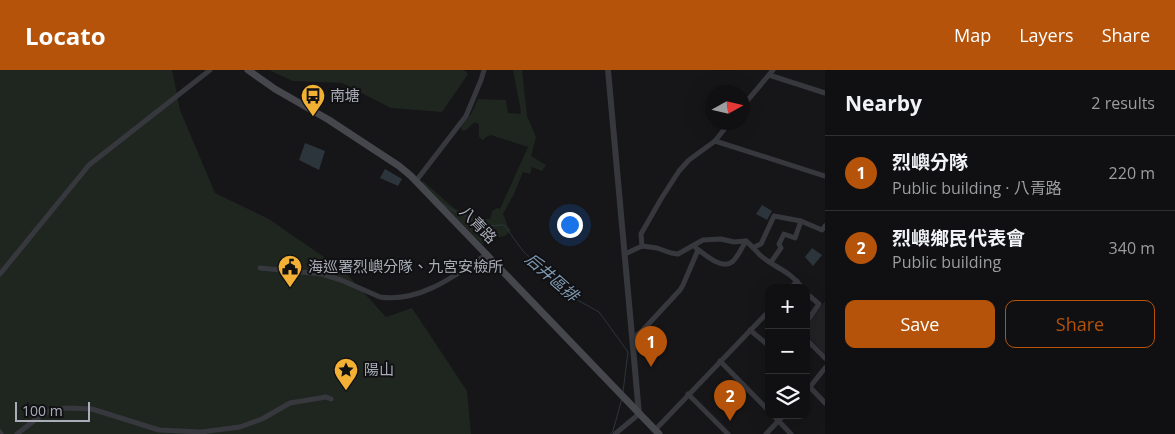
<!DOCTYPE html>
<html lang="en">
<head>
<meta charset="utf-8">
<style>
	:root { --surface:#101012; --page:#19191b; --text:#f1f3f6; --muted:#9c9d9f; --line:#303032; --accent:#b45309 }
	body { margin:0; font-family:"Open Sans","Noto Sans TC",sans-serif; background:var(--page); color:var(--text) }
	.controls { position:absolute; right:15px; bottom:15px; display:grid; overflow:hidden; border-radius:10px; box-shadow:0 5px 20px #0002 }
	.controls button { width:45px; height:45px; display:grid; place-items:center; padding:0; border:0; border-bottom:1px solid var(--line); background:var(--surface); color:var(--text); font:25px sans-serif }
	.compass { position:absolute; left:705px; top:15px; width:45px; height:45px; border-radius:50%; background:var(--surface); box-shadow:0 5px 20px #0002; rotate:82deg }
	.scale { position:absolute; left:15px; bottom:12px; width:75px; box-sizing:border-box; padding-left:5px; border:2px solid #a8adb8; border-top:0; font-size:14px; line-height:18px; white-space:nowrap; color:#a8adb8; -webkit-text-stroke:4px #111113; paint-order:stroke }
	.you { position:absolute; left:569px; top:154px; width:18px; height:18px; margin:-12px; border:4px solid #fff; border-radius:50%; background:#1a73e8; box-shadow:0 0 0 8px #1a73e833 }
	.badge { display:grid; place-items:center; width:32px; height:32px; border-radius:50%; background:var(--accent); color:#fff; font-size:16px; font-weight:700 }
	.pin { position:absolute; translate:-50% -41px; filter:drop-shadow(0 1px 2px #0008) }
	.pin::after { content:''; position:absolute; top:26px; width:18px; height:15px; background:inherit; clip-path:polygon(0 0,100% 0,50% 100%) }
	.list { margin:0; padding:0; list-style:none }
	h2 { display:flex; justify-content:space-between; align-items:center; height:65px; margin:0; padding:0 20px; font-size:21px }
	h2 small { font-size:16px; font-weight:400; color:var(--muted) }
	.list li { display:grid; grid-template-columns:32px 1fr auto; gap:15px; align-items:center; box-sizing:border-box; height:75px; padding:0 20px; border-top:1px solid var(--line) }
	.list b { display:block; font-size:19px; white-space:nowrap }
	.list p { margin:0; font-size:16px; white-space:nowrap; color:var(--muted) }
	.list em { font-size:16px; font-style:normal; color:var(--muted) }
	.actions { display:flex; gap:10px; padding:15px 20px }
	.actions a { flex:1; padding:11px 0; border:1px solid var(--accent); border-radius:10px; text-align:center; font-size:18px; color:var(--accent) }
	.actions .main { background:var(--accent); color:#fff }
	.icon { flex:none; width:28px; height:28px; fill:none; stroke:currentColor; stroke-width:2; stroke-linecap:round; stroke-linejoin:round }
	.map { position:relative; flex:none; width:825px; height:364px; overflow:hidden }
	header { display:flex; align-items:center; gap:30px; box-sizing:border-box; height:70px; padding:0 25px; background:var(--accent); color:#fff }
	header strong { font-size:24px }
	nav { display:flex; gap:28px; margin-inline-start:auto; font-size:18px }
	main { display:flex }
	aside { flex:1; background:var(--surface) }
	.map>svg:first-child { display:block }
	.built { fill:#222225 }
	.green { fill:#1e261f }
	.water { fill:#2c353c }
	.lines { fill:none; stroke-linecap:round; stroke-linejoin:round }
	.stream { stroke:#2c353c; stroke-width:1 }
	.minor { stroke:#37383d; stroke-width:5 }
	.tertiary { stroke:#37383d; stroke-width:6 }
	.secondary { stroke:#45474d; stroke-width:7 }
	.labels { text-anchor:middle; stroke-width:4; stroke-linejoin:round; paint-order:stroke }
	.poi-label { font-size:15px; fill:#a8adb8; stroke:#111113; text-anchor:start }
	.street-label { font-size:15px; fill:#a8adb8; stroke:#111113 }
	.water-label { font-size:16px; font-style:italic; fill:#7f9bb3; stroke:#111113 }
</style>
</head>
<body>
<header>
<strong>Locato</strong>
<nav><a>Map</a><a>Layers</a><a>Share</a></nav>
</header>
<main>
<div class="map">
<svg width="825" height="364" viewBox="0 0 825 364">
	<rect width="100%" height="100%" fill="#161618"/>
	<polygon class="built" points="825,231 825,284 807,265 809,263 807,257"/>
	<g class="green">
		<polygon points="0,0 172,0 180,40 215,123 269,149 344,201 386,247 412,238 467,321 471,364 0,364"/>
		<polygon points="269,0 464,0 468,4 442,42 391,38 342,13 293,11"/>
		<path d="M513,0H522L527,46L536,67L531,86L546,95L542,101L532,97L530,104L523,102L514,124L503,144C507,151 505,154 511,160L505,166L485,170L483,175L422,113L423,111L455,139L484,149H490L492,141L497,138L500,139L528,77L491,65L486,67L483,70L479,67V55L475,52L466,60L462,61L461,57L471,44L478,29L506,30L508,43L520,44L521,42Z"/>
	</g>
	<g class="water">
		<polygon points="305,73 325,81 319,100 299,90"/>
		<polygon points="385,99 402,109 398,116 380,108"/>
		<polygon points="762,135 772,141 767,150 756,144"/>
		<polygon points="812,178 822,185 813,196 805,187"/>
	</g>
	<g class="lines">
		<g class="stream">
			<polyline points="441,133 452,140 470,148 484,156 504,155 523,181 572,227 599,242 628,282 623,322"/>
			<polyline points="610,364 613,361 622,328"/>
		</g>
		<g class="minor">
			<polyline points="769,5 825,23"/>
			<polyline points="742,37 773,0"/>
			<polyline points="715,71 825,106"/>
			<polyline points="416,111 466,46 481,10 484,0"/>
			<polyline points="642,176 641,164 661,129 679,101 689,90 715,71 730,52"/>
			<polyline points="754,177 761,174 774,146 801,151 822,160 825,156"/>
			<path d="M696,178C704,184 722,200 732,192C738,187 742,177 746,171"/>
			<path d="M625,184L642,176L657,178L671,183L678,184L703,170L721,169L734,172L746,171C752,176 755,180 760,185C774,198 790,200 802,218"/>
			<polyline points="771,192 781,178 779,174 784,164 795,168 801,151"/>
			<path d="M260,198L322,204L341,210L380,227C420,233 456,205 487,184"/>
			<polyline points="0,204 89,95 210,0"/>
			<polyline points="791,218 797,211"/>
			<polyline points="806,223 819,234 806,253"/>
			<polyline points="750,260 769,276"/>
			<polyline points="633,268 642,261 680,220 683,215 698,180"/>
			<polyline points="806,269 825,288"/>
			<polyline points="720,291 769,341"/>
			<polyline points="806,313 825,333"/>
			<polyline points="806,322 825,298"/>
			<polyline points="688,324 728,364"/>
			<polyline points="773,345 791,364"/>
			<polyline points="655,360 769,241"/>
			<polyline points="0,362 1,364"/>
			<polyline points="17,364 35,350 52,339 70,338 92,339 159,360 201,362 240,357 262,349 290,333 326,327 331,329"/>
			<polyline points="615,364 639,344"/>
			<polyline points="766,364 784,345"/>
		</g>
		<polyline class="tertiary" points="608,0 639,344"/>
		<polyline class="secondary" points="248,0 275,19 329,50 399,96 411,106 659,364"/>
	</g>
	<defs>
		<symbol id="bus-pin" viewBox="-11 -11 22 30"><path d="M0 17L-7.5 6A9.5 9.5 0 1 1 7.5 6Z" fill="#f2b134" stroke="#111113"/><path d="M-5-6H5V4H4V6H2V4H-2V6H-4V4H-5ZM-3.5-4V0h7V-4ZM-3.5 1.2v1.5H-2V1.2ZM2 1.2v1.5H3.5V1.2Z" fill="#111"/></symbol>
		<symbol id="civic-pin" viewBox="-11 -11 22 30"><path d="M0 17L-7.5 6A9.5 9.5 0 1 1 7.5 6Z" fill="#f2b134" stroke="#111113"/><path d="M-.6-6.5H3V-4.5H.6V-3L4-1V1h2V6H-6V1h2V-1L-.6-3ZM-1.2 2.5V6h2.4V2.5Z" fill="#111"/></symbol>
		<symbol id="sight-pin" viewBox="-11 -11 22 30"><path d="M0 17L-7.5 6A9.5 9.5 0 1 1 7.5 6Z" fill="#f2b134" stroke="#111113"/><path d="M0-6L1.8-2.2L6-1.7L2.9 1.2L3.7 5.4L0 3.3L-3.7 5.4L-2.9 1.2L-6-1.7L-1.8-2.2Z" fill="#111"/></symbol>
	</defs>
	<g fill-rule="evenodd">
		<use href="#bus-pin" x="299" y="12" width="28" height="38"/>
		<use href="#civic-pin" x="276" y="183" width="28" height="38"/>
		<use href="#sight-pin" x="332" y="286" width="28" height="38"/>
	</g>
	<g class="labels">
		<g class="poi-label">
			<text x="330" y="31">南塘</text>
			<text x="308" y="202">海巡署烈嶼分隊、九宮安檢所</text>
			<text x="364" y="305">陽山</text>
		</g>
		<g class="street-label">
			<text transform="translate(478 155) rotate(46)" y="5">八青路</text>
		</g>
		<g class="water-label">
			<text transform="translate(552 207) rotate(41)" y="6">后井區排</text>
		</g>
	</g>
</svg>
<div class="controls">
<button>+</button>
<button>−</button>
<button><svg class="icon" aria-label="layers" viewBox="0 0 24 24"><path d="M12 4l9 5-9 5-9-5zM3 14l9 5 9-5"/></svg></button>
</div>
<svg class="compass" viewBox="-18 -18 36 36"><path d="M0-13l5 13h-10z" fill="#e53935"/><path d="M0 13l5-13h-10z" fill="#9c9d9f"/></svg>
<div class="scale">100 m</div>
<div class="you"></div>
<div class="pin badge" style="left:651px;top:297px">1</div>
<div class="pin badge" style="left:730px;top:351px">2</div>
</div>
<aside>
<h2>Nearby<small>2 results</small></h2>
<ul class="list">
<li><span class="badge">1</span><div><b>烈嶼分隊</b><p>Public building · 八青路</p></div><em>220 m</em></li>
<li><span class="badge">2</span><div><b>烈嶼鄉民代表會</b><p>Public building</p></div><em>340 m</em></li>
</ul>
<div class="actions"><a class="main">Save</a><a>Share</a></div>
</aside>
</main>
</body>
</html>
